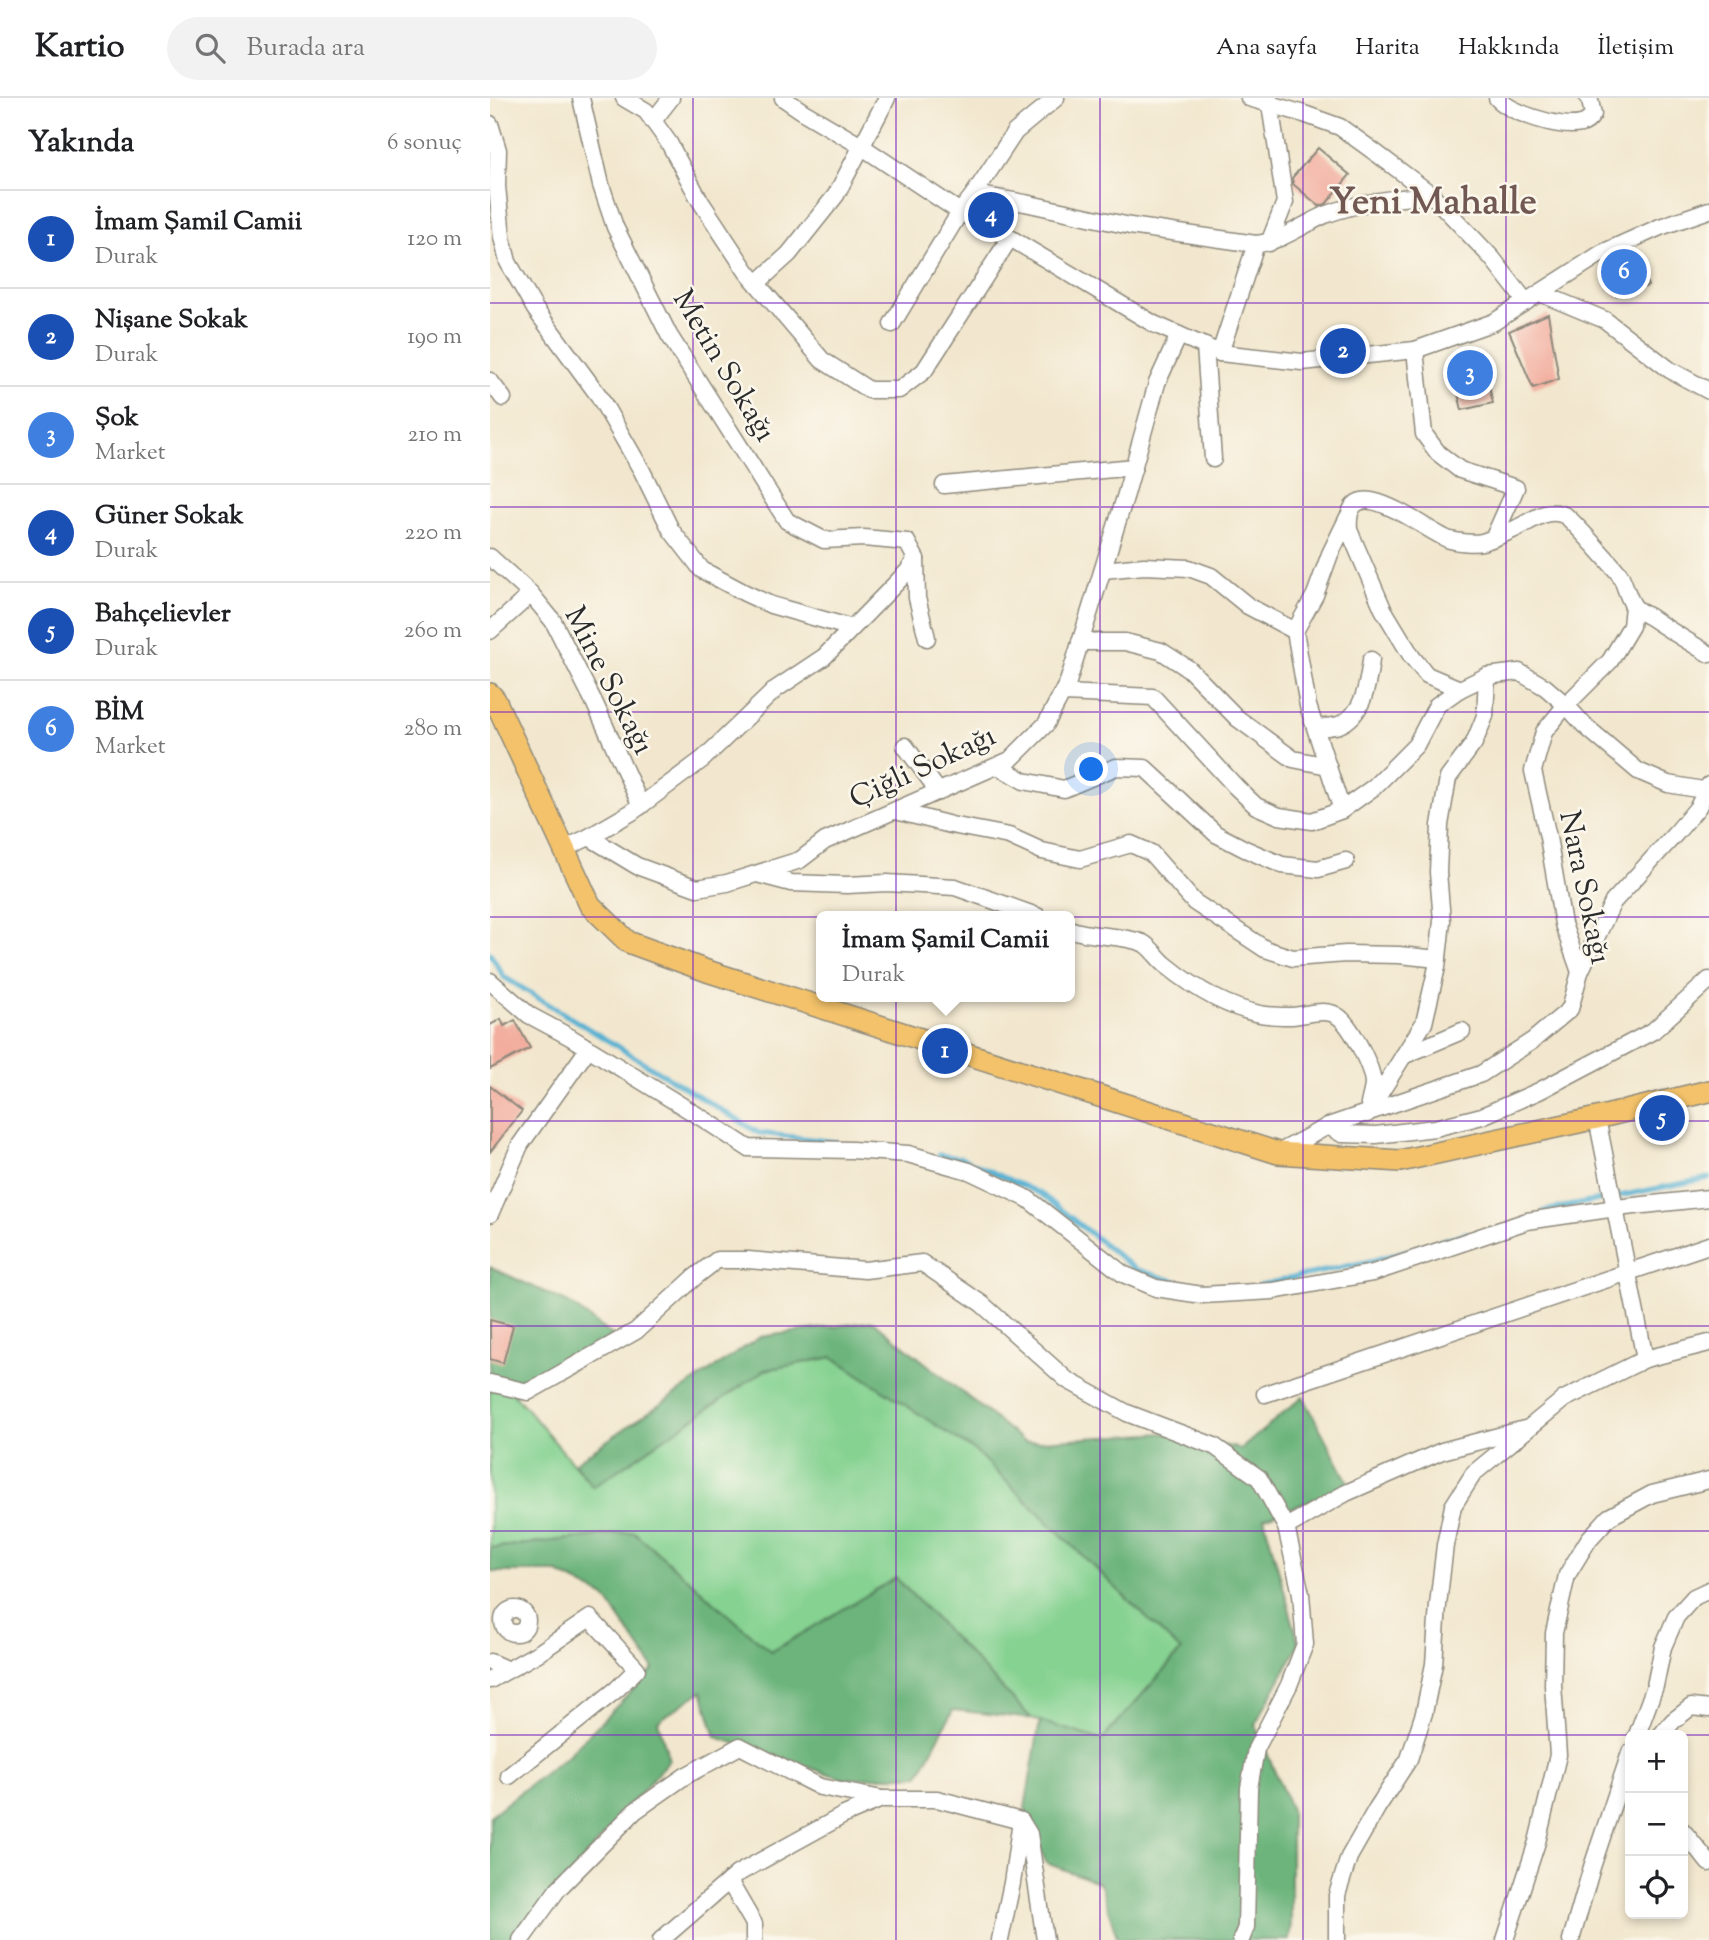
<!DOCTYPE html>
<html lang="tr">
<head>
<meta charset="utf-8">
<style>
	:root { --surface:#fff; --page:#f2f2f2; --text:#202124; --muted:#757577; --line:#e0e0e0; --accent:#b5179e }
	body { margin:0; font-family:"Sorts Mill Goudy",serif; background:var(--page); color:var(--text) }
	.controls { position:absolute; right:21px; bottom:21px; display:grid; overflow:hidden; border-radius:10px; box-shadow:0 4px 10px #0003 }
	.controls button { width:63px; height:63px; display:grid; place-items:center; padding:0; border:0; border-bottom:2px solid var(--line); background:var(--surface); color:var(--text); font:35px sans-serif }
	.you { position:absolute; left:602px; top:672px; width:24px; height:24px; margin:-18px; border:5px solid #fff; border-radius:50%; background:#1a73e8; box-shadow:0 0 0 10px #1a73e833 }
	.badge { display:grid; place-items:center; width:46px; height:46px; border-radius:50%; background:var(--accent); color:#fff; font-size:23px; font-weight:700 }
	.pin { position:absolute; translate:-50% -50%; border:4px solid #fff; box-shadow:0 2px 7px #0006 }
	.popup { position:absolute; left:326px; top:813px; width:259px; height:91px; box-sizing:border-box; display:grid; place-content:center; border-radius:10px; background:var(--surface); filter:drop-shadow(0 2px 5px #0005); font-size:23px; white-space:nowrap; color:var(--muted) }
	.popup b { font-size:26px; color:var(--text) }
	.popup::after { content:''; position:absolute; left:50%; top:100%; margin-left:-14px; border:14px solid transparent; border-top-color:var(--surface) }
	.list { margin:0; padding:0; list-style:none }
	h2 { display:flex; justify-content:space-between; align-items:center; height:91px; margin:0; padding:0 28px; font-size:30px }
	h2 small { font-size:23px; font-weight:400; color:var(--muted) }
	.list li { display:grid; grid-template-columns:46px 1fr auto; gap:21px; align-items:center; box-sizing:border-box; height:98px; padding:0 28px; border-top:2px solid var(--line) }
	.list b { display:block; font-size:26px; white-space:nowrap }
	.list p { margin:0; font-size:23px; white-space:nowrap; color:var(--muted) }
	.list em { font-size:23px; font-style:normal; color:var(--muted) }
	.icon { flex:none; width:38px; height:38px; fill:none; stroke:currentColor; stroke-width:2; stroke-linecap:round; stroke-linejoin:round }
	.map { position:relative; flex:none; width:1219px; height:1842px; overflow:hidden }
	header { display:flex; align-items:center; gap:42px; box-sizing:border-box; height:98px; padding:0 35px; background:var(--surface); border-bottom:2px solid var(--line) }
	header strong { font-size:33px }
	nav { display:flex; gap:38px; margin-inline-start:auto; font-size:24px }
	.search { width:490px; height:63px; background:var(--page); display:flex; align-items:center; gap:18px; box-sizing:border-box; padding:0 24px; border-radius:38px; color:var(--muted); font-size:26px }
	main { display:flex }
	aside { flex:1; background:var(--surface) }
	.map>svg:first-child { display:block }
	.green { fill:#85d291; stroke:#587e5e; stroke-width:2 }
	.forest { fill:#6cb47b; stroke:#4c7053; stroke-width:2 }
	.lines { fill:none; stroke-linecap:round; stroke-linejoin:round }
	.stream { stroke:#53b0d2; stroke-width:5 }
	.building { fill:#f2ad9e }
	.minor-casing { stroke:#8e897c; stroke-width:19 }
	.major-casing { stroke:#8e897c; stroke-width:24 }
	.minor { stroke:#fff; stroke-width:16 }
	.major { stroke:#f3c26a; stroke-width:21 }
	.grid { fill:none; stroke:#7b2cbf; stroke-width:2; stroke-opacity:0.55 }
	.labels { text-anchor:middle; stroke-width:5; stroke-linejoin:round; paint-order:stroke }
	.street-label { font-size:30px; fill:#2b2b2b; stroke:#fbf7ec }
	.district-label { font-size:37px; font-weight:bold; fill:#715853; stroke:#fbf7ec }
</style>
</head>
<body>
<header>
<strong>Kartio</strong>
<div class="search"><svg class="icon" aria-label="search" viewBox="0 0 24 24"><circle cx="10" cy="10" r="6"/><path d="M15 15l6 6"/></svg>Burada ara</div>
<nav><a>Ana sayfa</a><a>Harita</a><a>Hakkında</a><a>İletişim</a></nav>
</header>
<main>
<aside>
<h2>Yakında<small>6 sonuç</small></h2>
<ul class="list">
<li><span class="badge" style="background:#1a4fb4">1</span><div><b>İmam Şamil Camii</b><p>Durak</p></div><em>120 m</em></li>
<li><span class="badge" style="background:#1a4fb4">2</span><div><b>Nişane Sokak</b><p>Durak</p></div><em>190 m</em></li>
<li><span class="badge" style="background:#3f7fe0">3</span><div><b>Şok</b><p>Market</p></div><em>210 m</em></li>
<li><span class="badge" style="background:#1a4fb4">4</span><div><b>Güner Sokak</b><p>Durak</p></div><em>220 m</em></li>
<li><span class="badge" style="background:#1a4fb4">5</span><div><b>Bahçelievler</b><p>Durak</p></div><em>260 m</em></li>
<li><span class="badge" style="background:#3f7fe0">6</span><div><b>BİM</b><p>Market</p></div><em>280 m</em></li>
</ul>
</aside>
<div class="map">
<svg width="1219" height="1842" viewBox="0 0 1219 1842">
	<rect width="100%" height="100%" fill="#fbf7ec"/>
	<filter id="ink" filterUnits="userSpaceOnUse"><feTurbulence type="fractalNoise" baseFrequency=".0143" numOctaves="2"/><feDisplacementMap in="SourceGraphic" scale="14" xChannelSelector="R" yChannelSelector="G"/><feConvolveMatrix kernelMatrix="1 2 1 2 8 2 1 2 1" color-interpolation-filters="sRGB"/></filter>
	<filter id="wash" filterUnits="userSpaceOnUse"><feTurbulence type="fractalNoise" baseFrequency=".00686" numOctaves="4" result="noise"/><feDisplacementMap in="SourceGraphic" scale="28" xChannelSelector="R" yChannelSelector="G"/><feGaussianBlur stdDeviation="1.57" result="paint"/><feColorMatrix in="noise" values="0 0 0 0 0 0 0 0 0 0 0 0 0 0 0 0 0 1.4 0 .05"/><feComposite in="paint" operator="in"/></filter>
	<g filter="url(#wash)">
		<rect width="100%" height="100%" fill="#f2e7ce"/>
		<polygon class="green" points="343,1259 485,1353 691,1553 612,1642 542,1621 406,1480 281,1554 144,1434 0,1450 0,1285 19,1290 103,1389 275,1272"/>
		<g class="forest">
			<polygon points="0,1169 79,1205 123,1238 80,1271 19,1290 0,1285"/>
			<polygon points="383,1223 534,1344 675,1335 751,1351 813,1298 860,1388 774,1420 809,1546 765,1627 801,1712 801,1825 799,1842 628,1842 610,1785 556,1765 535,1710 550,1623 612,1642 691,1553 485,1353 343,1259 275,1272 103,1389 84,1365 270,1239"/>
			<polygon points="144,1434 281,1554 406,1480 542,1621 463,1612 429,1677 354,1681 226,1639 212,1593 168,1623 179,1662 24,1842 0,1842 0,1718 78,1657 164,1571 115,1499 66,1474 0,1474 0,1450"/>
		</g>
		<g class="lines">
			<g class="stream">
				<polyline points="0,855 14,879 269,1035 346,1044"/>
				<polyline points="449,1057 471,1060 551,1096 645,1171 697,1187 735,1188"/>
				<polyline points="1054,1113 1219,1080"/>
				<polyline points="770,1187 885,1162 977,1135"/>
			</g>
		</g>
		<g id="blocks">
			<g class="building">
				<polygon points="828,50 860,77 836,106 829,108 803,86 802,80"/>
				<polygon points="1149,161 1158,188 1126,198 1118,171"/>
				<polygon points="1058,216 1069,281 1043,290 1019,233"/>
				<polygon points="993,263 1003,305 972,312 962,270"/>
				<polygon points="11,921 14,928 25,922 40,950 0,971 0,927"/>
				<polygon points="0,988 32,1013 0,1054"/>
				<polygon points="0,1222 23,1228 13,1265 0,1261"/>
			</g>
		</g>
	</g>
	<g filter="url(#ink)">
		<use href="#blocks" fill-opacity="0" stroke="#8e897c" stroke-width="2"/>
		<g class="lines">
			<defs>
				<g id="minor">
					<polyline points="134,0 156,13 179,45 209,101 257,174 332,262 379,292 409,292 434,273 520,140"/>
					<polyline points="293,0 315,15 371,48 470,114 520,140 664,226 730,255 812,264 925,252 1004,224 1112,155 1170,129 1219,112"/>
					<polyline points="759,0 814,16 850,29 886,55 942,97 1002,160 1036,204"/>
					<polyline points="779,0 795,104 779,145"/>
					<path d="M1007,0C1021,15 1070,31 1091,26C1097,25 1100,21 1103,16L1100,3L1098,0"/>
					<polyline points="163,23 181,0"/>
					<polyline points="0,26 8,52 7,88 12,139 18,164 45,211 109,298 152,373 181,432 212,472 255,495 281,507 362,530"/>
					<polyline points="484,96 525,34 566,0"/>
					<polyline points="267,185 299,156 346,97 397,0"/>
					<polyline points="1050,195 1115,222 1180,272 1219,293"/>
					<path d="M402,226L470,114L484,96L535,105L640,128L766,146C791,144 812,127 835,117C869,104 906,100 942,97"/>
					<polyline points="715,248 723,361"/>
					<polyline points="925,252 934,336 948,355 970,372 1026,390 1004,439"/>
					<polyline points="730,255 766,146"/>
					<polyline points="0,283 13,300"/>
					<polyline points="454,387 644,369"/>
					<polyline points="0,459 41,496 63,523 105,606 151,708"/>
					<polyline points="426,461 427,500 437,540"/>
					<polyline points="613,472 654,468 699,470 721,478 758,508 805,533 825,497 840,456 858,419"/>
					<polyline points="0,533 41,496"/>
					<polyline points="805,533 818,608 852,712"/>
					<polyline points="590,544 635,544 671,553 699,571 747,620 803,661 838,668"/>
					<path d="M1219,556C1199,544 1179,532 1160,519C1154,516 1146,512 1143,507C1137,498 1135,486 1130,477C1126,471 1082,422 1076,418C1058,408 1042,423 1027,430C1016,435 1004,441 992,444C984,446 968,444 960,442C936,434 854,364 859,432L893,511L922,559L937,577L970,591L997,578L1029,574L1055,589L1076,607L1094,627L1148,673L1178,686L1219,693"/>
					<polyline points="573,595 663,599 746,689 766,708 789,718 822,723 852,712 884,689 926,647 947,607 970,591"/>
					<path d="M826,630C833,629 842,629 849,627C874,617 878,585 881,562"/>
					<polyline points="415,648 449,694"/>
					<polyline points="508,668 534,683 574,691 626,669 655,670 726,736 755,751 792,767 828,771 856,763"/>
					<polyline points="406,713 461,727 519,738 552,753 590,761 641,746 661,755 704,804 775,851 803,860 856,856 909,857 948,861"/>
					<polyline points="99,739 147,768 207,790 237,785 310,762 335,743 520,662 556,626 578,584 636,396 667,285 689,237"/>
					<polyline points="74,751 99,739 142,714 213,661 286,591 334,559 418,473 426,461 417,444 374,440 334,442 297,423 179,237 125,129 111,87 91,0"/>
					<polyline points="267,776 301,785 357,787 397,785 465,789 547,818"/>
					<path d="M579,831C603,840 629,836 653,845C661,849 668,861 676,867C703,889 735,909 770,916C779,918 792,918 802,918C817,917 836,909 849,919C862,929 882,969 883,985C883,992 880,1000 879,1006"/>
					<polyline points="1090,874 1123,804 1187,734 1208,709 1219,687"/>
					<polyline points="0,883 39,917 80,939 215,1022 258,1050 362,1052 418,1056 479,1073 538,1101 633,1176 666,1190 712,1197 783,1193 883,1175 1037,1123 1126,1110 1219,1100"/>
					<polyline points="913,958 972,933"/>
					<polyline points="877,1016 934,925 947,869 952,823 948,774 950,727 958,680 984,645 995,618 997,578"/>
					<polyline points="838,1028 852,1036 886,1037 945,1030 992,1018 1049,993 1163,933 1219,882"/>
					<polyline points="788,1055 838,1028 991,976 1042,943 1080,911 1090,874 1073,826 1058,739 1043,673 1054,634 1076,607 1120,563 1141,528 1143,508"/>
					<polyline points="0,1116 30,1047 98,951"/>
					<polyline points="1155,1261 1219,1245"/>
					<polyline points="0,1285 38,1294 146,1233 205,1179 227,1162 258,1162 375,1172 432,1165 492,1206 577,1282 637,1315 724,1348 769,1380 796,1429 811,1496 815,1546 799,1587 766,1651 759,1690 756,1829 751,1842"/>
					<polyline points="775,1296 1219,1147"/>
					<polyline points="796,1429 856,1395 952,1353 1035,1331"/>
					<circle cx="25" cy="1523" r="12"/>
					<polyline points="0,1564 18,1572"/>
					<polyline points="0,1582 50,1554 100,1520 147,1571 127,1591 19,1678"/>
					<polyline points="1147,1637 1165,1588 1173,1549 1186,1519 1204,1499 1219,1492"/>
					<polyline points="1171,1637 1183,1623 1201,1609 1219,1611"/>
					<polyline points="531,1723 539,1736 555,1842"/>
					<polyline points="1193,1733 1219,1765"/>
					<polyline points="239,1783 264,1826 264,1842"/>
					<polyline points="31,1842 68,1791 145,1713 195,1678 250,1648 330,1689 392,1701"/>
					<polyline points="171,1842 247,1776 354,1717 392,1701 447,1701 531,1723"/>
					<polyline points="510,1842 522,1785 531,1723"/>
					<polyline points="847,1842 847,1797 859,1759 887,1710 919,1661 934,1615 944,1566 948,1507 955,1447 963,1408 984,1375 1074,1301 1155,1261 1107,1020"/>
					<polyline points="1015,1842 1047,1744 1068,1657 1063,1587 1064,1535 1077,1477 1099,1441 1119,1419 1162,1396 1219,1382"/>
					<polyline points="1081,1842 1102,1769 1140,1655"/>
				</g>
				<polyline id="major" points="0,596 5,602 100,807 138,844 217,873 788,1055 910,1063 1107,1020 1219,993"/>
			</defs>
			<use href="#minor" class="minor-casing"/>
			<use href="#major" class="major-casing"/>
			<use href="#minor" class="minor"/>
			<use href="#major" class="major"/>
		</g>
	</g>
	<path class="grid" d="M203,0V1842M406,0V1842M610,0V1842M813,0V1842M1016,0V1842M0,205H1219M0,409H1219M0,614H1219M0,819H1219M0,1023H1219M0,1228H1219M0,1433H1219M0,1637H1140M1193,1637H1219"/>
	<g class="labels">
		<g class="street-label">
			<text transform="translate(235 267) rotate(59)" y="10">Metin Sokağı</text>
			<text transform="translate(120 582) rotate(63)" y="10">Mine Sokağı</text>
			<text transform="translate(432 668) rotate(-25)" y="10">Çiğli Sokağı</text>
			<text transform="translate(1096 789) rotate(78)" y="10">Nara Sokağı</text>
		</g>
		<g class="district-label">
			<text x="943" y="115">Yeni Mahalle</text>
		</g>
	</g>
</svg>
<div class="controls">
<button>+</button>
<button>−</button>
<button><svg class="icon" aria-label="locate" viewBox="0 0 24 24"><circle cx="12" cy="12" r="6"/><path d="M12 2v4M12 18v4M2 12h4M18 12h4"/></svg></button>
</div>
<div class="you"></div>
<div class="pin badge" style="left:455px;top:953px;background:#1a4fb4">1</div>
<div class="popup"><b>İmam Şamil Camii</b>Durak</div>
<div class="pin badge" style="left:853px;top:253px;background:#1a4fb4">2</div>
<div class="pin badge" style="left:980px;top:275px;background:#3f7fe0">3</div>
<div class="pin badge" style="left:501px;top:117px;background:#1a4fb4">4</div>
<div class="pin badge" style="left:1172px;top:1020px;background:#1a4fb4">5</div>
<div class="pin badge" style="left:1134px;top:174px;background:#3f7fe0">6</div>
</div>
</main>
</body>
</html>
